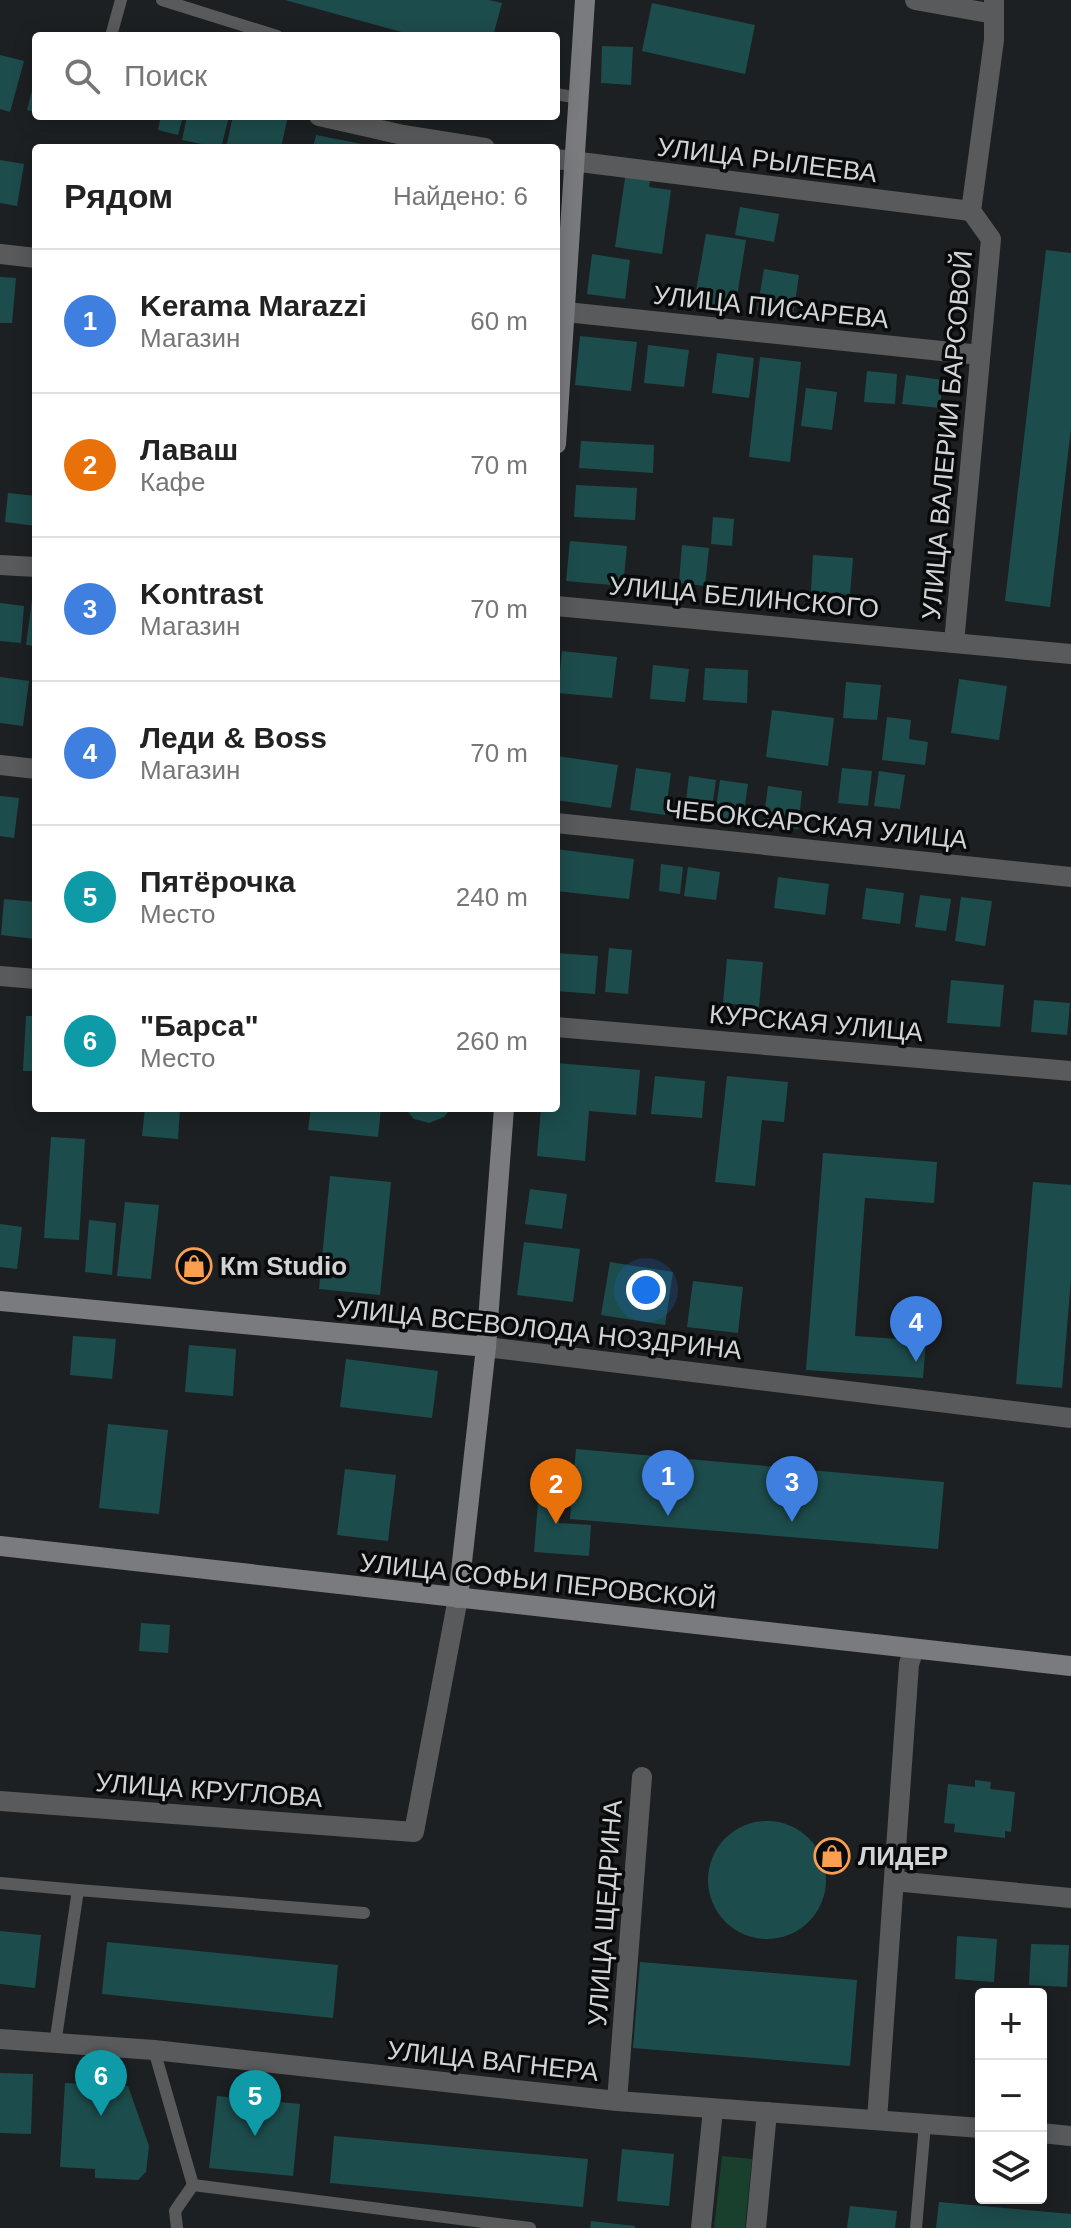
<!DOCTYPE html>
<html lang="ru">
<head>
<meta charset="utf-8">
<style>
	:root { --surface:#fff; --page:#f2f2f2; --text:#222; --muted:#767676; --line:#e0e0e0; --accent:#ea580c }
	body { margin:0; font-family:Arial,sans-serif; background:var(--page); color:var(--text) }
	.controls { position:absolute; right:24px; bottom:24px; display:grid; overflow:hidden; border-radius:8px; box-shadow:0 4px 20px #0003 }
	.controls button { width:72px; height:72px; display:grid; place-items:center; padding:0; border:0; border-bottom:2px solid var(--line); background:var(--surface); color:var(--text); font:40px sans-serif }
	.you { position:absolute; left:646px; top:1290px; width:28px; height:28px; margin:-20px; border:6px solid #fff; border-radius:50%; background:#1a73e8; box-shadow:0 0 0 12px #1a73e833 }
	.badge { display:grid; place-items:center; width:52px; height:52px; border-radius:50%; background:var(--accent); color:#fff; font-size:26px; font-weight:700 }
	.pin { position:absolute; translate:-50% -66px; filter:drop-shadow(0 2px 4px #0008) }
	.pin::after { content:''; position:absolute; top:42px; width:28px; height:24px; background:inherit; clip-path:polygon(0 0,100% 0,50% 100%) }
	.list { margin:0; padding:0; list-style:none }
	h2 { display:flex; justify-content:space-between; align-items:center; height:104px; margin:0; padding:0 32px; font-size:34px }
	h2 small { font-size:26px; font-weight:400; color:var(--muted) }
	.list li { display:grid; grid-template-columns:52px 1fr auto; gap:24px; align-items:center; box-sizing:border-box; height:144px; padding:0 32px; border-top:2px solid var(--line) }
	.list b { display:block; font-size:30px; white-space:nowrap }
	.list p { margin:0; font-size:26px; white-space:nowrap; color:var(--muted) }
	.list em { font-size:26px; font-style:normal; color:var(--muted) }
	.icon { flex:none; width:44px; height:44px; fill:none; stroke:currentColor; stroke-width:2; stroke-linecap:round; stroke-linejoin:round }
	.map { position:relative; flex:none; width:1071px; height:2228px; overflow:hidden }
	.search { position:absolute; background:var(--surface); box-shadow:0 4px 20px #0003; left:32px; top:32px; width:528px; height:88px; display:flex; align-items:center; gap:20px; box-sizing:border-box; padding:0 28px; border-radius:8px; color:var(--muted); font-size:30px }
	.panel { position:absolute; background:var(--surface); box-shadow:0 4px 20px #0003; left:32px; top:144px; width:528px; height:968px; border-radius:8px }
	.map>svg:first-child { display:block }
	.green { fill:#193f2d }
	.building { fill:#1d4c4c }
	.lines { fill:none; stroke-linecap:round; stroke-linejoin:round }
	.lane { stroke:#595a5c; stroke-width:12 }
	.street { stroke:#595a5c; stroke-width:20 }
	.secondary { stroke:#7a7b7e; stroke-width:20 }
	.labels { text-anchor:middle; stroke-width:7; stroke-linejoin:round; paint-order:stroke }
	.street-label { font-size:26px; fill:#d1d4d5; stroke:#080a0b }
	.poi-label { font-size:26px; font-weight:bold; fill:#d1d4d5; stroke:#080a0b; text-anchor:start }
</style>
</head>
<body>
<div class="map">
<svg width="1071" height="2228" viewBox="0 0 1071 2228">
	<rect width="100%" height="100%" fill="#1d2022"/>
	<polygon class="green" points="722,2156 752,2159 745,2228 714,2228"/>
	<g class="building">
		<polygon points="285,0 489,0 502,3 493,36 416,36"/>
		<polygon points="652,3 755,25 745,74 642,51"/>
		<polygon points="602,46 633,47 631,85 601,83"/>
		<polygon points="0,55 24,61 10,112 0,109"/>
		<polygon points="35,79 36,79 36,112 27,110"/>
		<polygon points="161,116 183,116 178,135 158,130"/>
		<polygon points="187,116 229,116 221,148 182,140"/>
		<polygon points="233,116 269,116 287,120 281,148 226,148"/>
		<polygon points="316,135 367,145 366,148 313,148"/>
		<polygon points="0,160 24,164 17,206 0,203"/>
		<polygon points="626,171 651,175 649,187 671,190 662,254 615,247"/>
		<polygon points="740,207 779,214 774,242 735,235"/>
		<polygon points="706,234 746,240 735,309 694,302"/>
		<polygon points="1046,250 1071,253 1071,428 1050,607 1005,601"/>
		<polygon points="592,254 630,260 625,299 587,294"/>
		<polygon points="764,269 799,275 793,316 757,310"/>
		<polygon points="0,277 16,278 12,323 0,323"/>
		<polygon points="580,336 637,342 631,391 575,385"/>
		<polygon points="648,345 689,350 684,387 644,383"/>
		<polygon points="717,353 754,358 749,398 712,393"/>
		<polygon points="760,357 801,362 790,462 749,457"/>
		<polygon points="867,371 897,374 895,404 864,402"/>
		<polygon points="906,375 943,380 940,408 902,404"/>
		<polygon points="806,388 837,392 832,430 801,426"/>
		<polygon points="581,441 654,445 653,473 579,468"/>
		<polygon points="576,485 637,488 635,520 574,517"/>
		<polygon points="8,493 36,496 36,526 5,522"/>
		<polygon points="713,517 734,519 732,546 711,544"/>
		<polygon points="570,541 627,546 623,586 566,581"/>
		<polygon points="682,545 709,548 705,586 679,583"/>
		<polygon points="813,555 853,558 850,595 811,592"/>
		<polygon points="32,600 36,600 36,646 26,645"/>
		<polygon points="0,603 24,606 21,643 0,641"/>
		<polygon points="562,651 617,657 612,698 558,693"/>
		<polygon points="653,665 689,669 685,702 650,699"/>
		<polygon points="705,668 748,670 747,703 703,700"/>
		<polygon points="0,677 29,681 23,726 0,723"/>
		<polygon points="959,679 1007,686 999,740 951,733"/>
		<polygon points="846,682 881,685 877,720 843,718"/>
		<polygon points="772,710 834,718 828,766 766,757"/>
		<polygon points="887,717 911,720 909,739 928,742 925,765 882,760"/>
		<polygon points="557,756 618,765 611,808 556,800"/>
		<polygon points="636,768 671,773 665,815 630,810"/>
		<polygon points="842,768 872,771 868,806 838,803"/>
		<polygon points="879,771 905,775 900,809 874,806"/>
		<polygon points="689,776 716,780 710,821 684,817"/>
		<polygon points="720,780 748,784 742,825 714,822"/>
		<polygon points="768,786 802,791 798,829 763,824"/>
		<polygon points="0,796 19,798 14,838 0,836"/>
		<polygon points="556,849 634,859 629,899 556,891"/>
		<polygon points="661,864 683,867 680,894 659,891"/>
		<polygon points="688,867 720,872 716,900 684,896"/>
		<polygon points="778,877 829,884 825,915 774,908"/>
		<polygon points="866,888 904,893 900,924 862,919"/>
		<polygon points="920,895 951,899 946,931 915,927"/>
		<polygon points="961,897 992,901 985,946 955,941"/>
		<polygon points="4,899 36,902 36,939 1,935"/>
		<polygon points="609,948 632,950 628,994 605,992"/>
		<polygon points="556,953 598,956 595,994 556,991"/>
		<polygon points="727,959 763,962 759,1007 723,1003"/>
		<polygon points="951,980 1004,985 1000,1027 947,1023"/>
		<polygon points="1034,1000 1070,1003 1067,1035 1031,1032"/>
		<polygon points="26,1016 36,1016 36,1071 23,1071"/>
		<polygon points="556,1063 640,1070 636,1115 589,1111 585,1161 537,1156 541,1108 556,1108"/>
		<polygon points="655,1076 705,1081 702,1118 651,1114"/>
		<polygon points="727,1076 788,1082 784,1122 762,1120 755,1186 715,1182"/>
		<polygon points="145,1108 180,1108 178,1139 142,1136"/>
		<polygon points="311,1108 381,1108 378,1137 308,1130"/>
		<polygon points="405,1108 451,1108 444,1117 429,1123 414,1119"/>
		<polygon points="51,1137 85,1139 79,1240 44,1238"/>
		<polygon points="823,1153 937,1162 934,1203 865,1198 855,1336 926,1341 923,1378 806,1370"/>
		<polygon points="330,1176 391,1182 380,1295 319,1289"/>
		<polygon points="1033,1182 1071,1185 1071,1279 1062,1388 1016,1384"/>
		<polygon points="530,1189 567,1194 562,1229 525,1224"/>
		<polygon points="125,1202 159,1205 151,1279 117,1276"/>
		<polygon points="89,1220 116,1223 112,1275 85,1272"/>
		<polygon points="0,1224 22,1227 17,1269 0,1267"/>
		<polygon points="524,1242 580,1249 573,1302 517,1295"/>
		<polygon points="610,1262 673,1272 665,1325 601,1315"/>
		<polygon points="693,1281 743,1287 738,1333 687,1327"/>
		<polygon points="73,1336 116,1339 112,1379 70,1375"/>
		<polygon points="189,1345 236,1349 233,1396 185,1392"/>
		<polygon points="346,1359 438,1371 432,1418 340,1407"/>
		<polygon points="108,1424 168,1430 159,1514 99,1508"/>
		<polygon points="576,1449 944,1482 938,1549 570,1519"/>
		<polygon points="345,1469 396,1475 388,1541 337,1535"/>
		<polygon points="539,1490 561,1492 559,1523 591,1525 589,1556 534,1552"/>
		<polygon points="141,1623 170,1625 168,1653 139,1651"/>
		<polygon points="975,1780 991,1782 990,1789 1015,1792 1011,1832 1005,1831 1005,1838 954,1832 955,1824 944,1823 948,1784 975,1787"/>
		<circle cx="767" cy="1880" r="59"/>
		<polygon points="0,1931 41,1935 35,1988 0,1984"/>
		<polygon points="957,1936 997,1939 994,1982 955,1979"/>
		<polygon points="107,1942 338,1965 333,2018 102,1994"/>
		<polygon points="1031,1944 1069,1945 1067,1987 1029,1985"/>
		<polygon points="640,1962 857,1980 850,2066 633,2048"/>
		<polygon points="0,2073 33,2074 31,2134 0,2133"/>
		<polygon points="65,2083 128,2086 149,2146 146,2172 138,2180 95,2178 95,2169 60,2167"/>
		<polygon points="217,2096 300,2104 293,2176 209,2168"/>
		<polygon points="334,2136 588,2159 583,2207 330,2183"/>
		<polygon points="622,2149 674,2154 669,2206 617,2201"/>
		<polygon points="939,2202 1071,2214 1071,2228 936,2228"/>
		<polygon points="850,2206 897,2211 895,2228 847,2228"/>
		<polygon points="591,2221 635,2226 635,2228 590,2228"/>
	</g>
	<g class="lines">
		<g class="lane">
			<polyline points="162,0 277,36"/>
			<polyline points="111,36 121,0"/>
			<polyline points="556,94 578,98"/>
			<polyline points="0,1883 78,1890"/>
			<polyline points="55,2044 78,1890 364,1913"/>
			<polyline points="154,2050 193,2185"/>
			<polyline points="193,2185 530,2228"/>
			<polyline points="177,2228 175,2211 193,2185"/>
			<polyline points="916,2228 925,2124"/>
		</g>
		<g class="street">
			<polyline points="915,0 994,14"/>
			<polyline points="319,116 403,135 485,148"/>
			<polyline points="556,159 971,211"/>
			<polyline points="0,254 36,258"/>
			<polyline points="556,311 980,355"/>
			<polyline points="0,565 36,567"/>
			<polyline points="556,606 1071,654"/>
			<polyline points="954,643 991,239 971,211 994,40 994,0"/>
			<polyline points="0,765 36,769"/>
			<polyline points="556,823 1071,877"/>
			<polyline points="0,976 36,979"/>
			<polyline points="556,1027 1071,1071"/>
			<polyline points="486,1347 1071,1418"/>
			<polyline points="0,1801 414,1832 458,1598"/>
			<polyline points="894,1881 1071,1898"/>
			<polyline points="0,2039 154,2050 617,2101 981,2128"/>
			<polyline points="617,2101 642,1777"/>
			<polyline points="877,2120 909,1664 914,1649"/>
			<polyline points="1041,2133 1071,2136"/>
			<polyline points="701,2228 713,2109"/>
			<polyline points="756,2228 767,2112"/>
		</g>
		<g class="secondary">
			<polyline points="556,444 585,0"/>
			<polyline points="0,1301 486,1347"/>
			<polyline points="0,1546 1071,1666"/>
			<polyline points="458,1598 486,1347 504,1108"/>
		</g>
	</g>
	<defs>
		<symbol id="shop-ring" viewBox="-11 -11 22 22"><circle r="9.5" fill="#080a0b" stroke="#fa9f4f" stroke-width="1.5"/><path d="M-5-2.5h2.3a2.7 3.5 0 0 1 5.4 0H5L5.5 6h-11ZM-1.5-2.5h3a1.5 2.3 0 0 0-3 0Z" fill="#fa9f4f"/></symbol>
	</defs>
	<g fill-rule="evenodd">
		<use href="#shop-ring" x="174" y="1246" width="40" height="40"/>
		<use href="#shop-ring" x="812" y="1836" width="40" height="40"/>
	</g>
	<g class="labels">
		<g class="street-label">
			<text transform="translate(767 160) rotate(7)" y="9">УЛИЦА РЫЛЕЕВА</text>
			<text transform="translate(771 307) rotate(6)" y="9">УЛИЦА ПИСАРЕВА</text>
			<text transform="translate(947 435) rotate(-85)" y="9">УЛИЦА ВАЛЕРИИ БАРСОВОЙ</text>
			<text transform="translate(744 597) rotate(5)" y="9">УЛИЦА БЕЛИНСКОГО</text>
			<text transform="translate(816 824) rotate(6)" y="9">ЧЕБОКСАРСКАЯ УЛИЦА</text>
			<text transform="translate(816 1023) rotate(5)" y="9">КУРСКАЯ УЛИЦА</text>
			<text transform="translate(539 1329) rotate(6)" y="9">УЛИЦА ВСЕВОЛОДА НОЗДРИНА</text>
			<text transform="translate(538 1581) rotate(6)" y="9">УЛИЦА СОФЬИ ПЕРОВСКОЙ</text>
			<text transform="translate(209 1790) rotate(4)" y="9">УЛИЦА КРУГЛОВА</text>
			<text transform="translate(605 1913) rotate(-86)" y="9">УЛИЦА ЩЕДРИНА</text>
			<text transform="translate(493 2061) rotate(6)" y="9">УЛИЦА ВАГНЕРА</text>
		</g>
		<g class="poi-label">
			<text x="220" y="1275">Кm Studio</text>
			<text x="858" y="1865">ЛИДЕР</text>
		</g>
	</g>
</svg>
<div class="controls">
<button>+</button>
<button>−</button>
<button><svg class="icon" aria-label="layers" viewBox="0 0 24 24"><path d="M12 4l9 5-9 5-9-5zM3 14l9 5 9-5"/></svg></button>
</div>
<div class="you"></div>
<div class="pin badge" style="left:668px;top:1516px;background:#3f7fe0">1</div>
<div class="pin badge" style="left:556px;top:1524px;background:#e8710a">2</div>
<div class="pin badge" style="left:792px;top:1522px;background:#3f7fe0">3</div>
<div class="pin badge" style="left:916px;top:1362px;background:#3f7fe0">4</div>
<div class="pin badge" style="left:255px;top:2136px;background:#0f9aa8">5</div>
<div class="pin badge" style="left:101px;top:2116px;background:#0f9aa8">6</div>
<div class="search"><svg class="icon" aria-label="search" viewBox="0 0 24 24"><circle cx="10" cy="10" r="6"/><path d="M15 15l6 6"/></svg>Поиск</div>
<section class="panel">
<h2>Рядом<small>Найдено: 6</small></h2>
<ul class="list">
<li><span class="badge" style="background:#3f7fe0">1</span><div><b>Kerama Marazzi</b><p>Магазин</p></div><em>60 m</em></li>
<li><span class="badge" style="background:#e8710a">2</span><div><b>Лаваш</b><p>Кафе</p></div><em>70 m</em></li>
<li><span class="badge" style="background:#3f7fe0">3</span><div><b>Kontrast</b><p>Магазин</p></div><em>70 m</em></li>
<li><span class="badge" style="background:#3f7fe0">4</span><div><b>Леди &amp; Boss</b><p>Магазин</p></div><em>70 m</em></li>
<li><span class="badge" style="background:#0f9aa8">5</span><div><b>Пятёрочка</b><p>Место</p></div><em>240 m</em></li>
<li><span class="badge" style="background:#0f9aa8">6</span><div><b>&quot;Барса&quot;</b><p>Место</p></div><em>260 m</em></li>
</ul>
</section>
</div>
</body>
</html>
